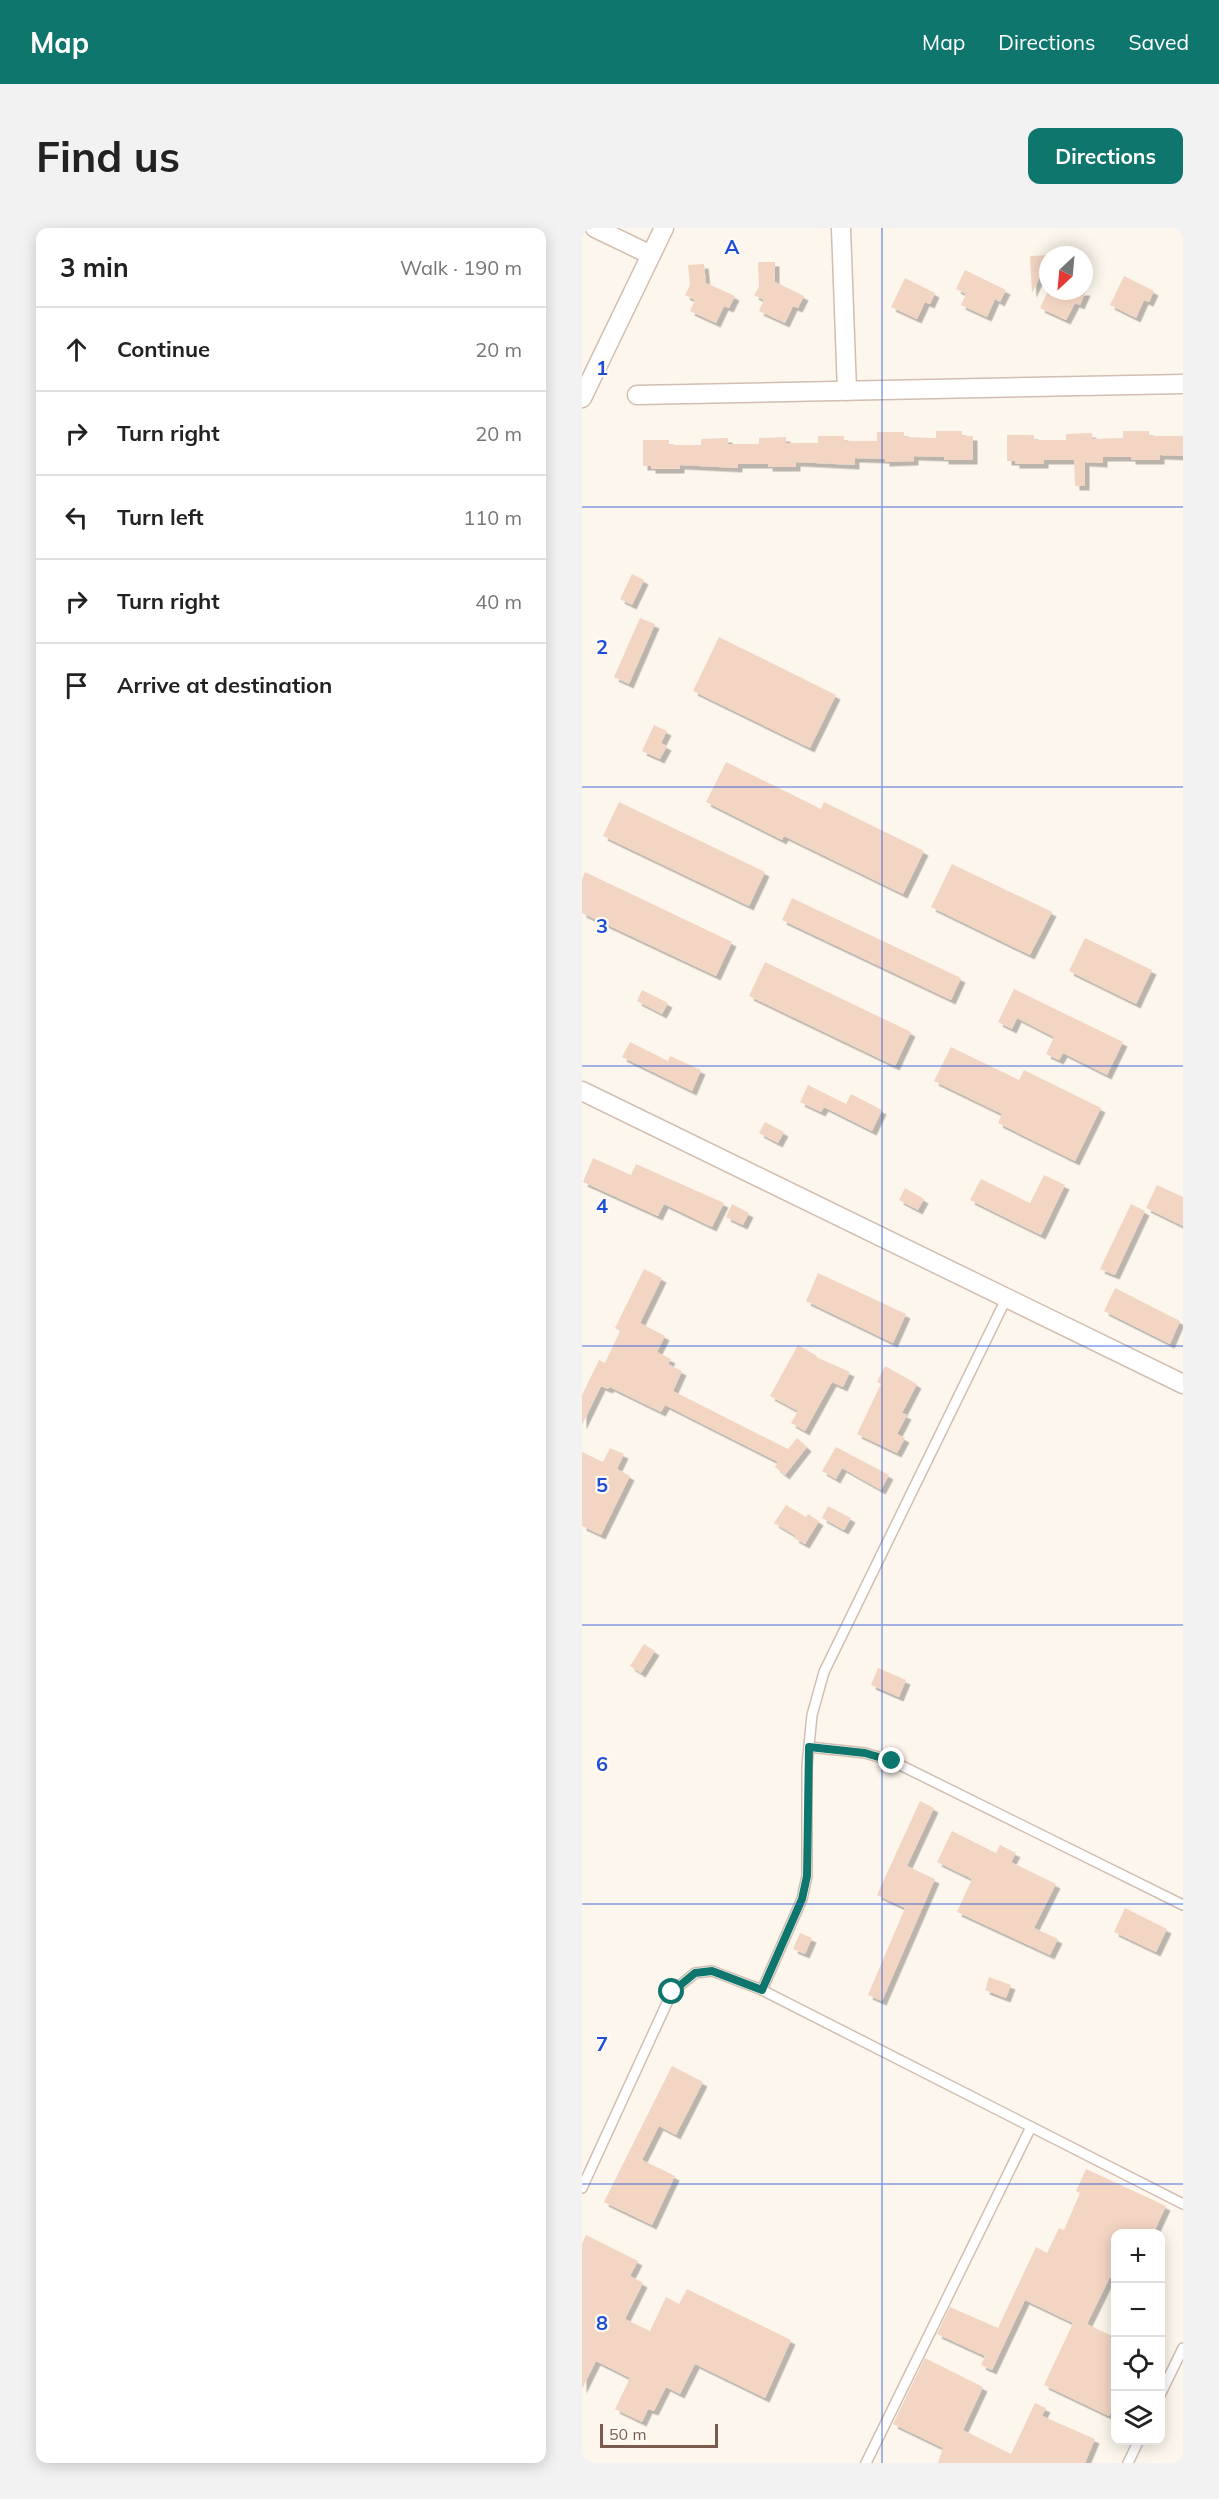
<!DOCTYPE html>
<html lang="en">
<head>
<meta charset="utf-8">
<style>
	:root { --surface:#fff; --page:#f2f2f2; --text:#222; --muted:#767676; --line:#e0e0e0; --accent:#0f766e }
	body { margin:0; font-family:Mulish,sans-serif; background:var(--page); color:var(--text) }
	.controls { position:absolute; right:18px; bottom:18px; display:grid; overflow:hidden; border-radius:12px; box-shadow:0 3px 15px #0003 }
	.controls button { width:54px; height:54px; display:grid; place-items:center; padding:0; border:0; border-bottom:2px solid var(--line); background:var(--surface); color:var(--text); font:30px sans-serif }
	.compass { position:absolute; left:457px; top:18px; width:54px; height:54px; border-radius:50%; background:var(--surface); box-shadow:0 3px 15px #0003; rotate:206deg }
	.scale { position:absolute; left:18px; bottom:15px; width:118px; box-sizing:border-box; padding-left:6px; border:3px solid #7a5c4d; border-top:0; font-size:16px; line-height:21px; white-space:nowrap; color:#7a5c4d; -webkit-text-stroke:4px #fffaf3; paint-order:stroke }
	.stop { position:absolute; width:18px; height:18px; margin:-14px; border:4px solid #0f766e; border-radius:50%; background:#fff }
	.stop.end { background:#0f766e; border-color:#fff; box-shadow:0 2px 6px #0008 }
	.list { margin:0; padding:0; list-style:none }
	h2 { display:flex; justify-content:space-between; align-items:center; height:78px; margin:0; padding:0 24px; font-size:26px }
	h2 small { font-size:20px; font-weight:400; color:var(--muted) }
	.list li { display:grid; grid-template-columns:39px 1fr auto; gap:18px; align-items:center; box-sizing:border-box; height:84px; padding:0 24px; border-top:2px solid var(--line) }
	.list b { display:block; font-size:22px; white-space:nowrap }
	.list em { font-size:20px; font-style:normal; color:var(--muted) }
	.icon { flex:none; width:33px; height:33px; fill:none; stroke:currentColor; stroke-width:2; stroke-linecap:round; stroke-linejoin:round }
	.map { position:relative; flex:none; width:601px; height:2235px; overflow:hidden; border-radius:12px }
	header { display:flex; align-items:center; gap:36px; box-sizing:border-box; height:84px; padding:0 30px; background:var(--accent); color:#fff }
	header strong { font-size:28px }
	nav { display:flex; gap:33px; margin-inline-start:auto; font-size:21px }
	.intro { display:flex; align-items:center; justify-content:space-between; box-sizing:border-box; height:144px; padding:0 36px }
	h1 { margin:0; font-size:42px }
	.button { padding:15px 27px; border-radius:12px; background:var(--accent); color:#fff; font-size:21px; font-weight:700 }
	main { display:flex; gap:36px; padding:0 36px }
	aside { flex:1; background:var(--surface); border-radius:12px; box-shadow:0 3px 15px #0003 }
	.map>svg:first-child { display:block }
	.building { fill:#f3d5c3; filter:url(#shadow) }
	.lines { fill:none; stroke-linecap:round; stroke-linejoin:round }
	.service-casing { stroke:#d1beb0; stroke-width:12 }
	.minor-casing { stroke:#d1beb0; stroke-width:21 }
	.service { stroke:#fff; stroke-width:9 }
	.minor { stroke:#fff; stroke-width:18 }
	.route { stroke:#0f766e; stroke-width:8 }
	.grid { fill:none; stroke:#1d4ed8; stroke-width:1.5; stroke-opacity:0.55 }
	.grid-label { font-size:20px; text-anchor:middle; font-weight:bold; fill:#1d4ed8; stroke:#fffaf3; stroke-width:4.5; stroke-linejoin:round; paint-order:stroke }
</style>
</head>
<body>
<header>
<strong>Map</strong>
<nav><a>Map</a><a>Directions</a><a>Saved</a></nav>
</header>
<div class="intro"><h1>Find us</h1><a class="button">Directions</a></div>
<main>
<aside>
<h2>3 min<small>Walk · 190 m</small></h2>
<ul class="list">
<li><svg class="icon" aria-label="ahead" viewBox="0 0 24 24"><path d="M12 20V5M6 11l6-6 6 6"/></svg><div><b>Continue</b></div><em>20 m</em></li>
<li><svg class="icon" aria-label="right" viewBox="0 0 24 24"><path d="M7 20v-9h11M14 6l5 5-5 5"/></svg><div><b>Turn right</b></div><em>20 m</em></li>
<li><svg class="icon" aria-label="left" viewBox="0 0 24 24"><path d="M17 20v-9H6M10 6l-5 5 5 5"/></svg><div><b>Turn left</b></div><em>110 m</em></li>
<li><svg class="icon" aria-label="right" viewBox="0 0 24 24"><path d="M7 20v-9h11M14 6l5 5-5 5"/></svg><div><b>Turn right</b></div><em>40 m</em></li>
<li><svg class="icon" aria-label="arrive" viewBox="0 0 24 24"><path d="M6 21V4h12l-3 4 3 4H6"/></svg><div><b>Arrive at destination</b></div></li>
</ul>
</aside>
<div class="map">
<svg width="601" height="2235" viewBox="0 0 601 2235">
	<defs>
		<filter id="shadow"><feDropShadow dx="4.5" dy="4.5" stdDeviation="0" flood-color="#0004"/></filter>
	</defs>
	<rect width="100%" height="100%" fill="#fdf6ec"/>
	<g class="building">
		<polygon points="466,27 466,32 450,65 448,28"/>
		<polygon points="176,34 193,34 193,54 222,68 216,80 211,78 203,95 177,83 182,72 172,67 177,59"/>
		<polygon points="122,36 124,55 153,68 147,80 142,78 134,95 108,83 113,72 103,67 108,57 106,37"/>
		<polygon points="383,42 424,62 418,74 413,71 405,89 379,77 384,66 374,61"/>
		<polygon points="542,48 572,63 567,74 562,72 554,90 528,77"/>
		<polygon points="323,50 353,65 348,76 343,74 335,91 309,79"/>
		<polygon points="466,63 504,63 498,77 493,75 484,92 458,80"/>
		<polygon points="354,203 380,203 380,208 391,208 391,232 362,232 362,229 332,228 332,233 303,234 303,231 273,230 273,237 214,234 214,239 186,239 186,236 156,236 156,240 98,237 98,241 69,241 69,238 61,238 61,212 87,212 87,217 119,217 119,211 146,210 146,216 177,216 177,210 204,209 204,215 236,215 236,208 262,208 262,213 295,213 295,204 322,204 322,209 354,210"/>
		<polygon points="541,203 567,203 567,208 601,208 601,228 578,227 578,232 549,232 549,229 521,229 521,235 503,234 503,258 493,258 492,232 462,232 462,236 433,236 433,233 425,233 425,207 452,207 452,212 484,212 484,206 510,205 510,211 541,210"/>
		<polygon points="50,346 62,352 50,377 38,371"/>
		<polygon points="58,390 73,396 47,456 32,449"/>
		<polygon points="137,409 254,467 228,520 111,463"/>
		<polygon points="72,497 85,503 79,515 85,518 78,531 60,523"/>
		<polygon points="144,534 239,581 242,574 342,623 321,666 202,608 200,612 124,574"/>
		<polygon points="37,574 183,644 167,678 21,608"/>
		<polygon points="370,636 470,684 448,727 349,679"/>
		<polygon points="3,644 150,714 134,748 0,685 0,652"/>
		<polygon points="210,670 379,750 369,772 200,692"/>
		<polygon points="503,710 570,742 554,776 487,743"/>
		<polygon points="183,734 329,804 313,838 167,768"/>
		<polygon points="432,761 541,814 525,847 481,825 477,832 464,826 472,809 435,790 430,801 416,794"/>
		<polygon points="60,762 86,775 80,786 55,773"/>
		<polygon points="48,814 86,833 88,828 119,842 110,863 40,829"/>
		<polygon points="369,819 437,852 442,842 519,880 493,933 416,895 420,886 352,853"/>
		<polygon points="226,857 264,876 269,866 300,882 290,903 242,879 239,884 218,874"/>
		<polygon points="183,894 202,904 196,915 177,905"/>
		<polygon points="11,930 49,947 54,936 142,975 130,999 82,976 76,988 1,954"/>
		<polygon points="462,947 483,957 459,1007 388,972 399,951 448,975"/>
		<polygon points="575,957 601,969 601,998 564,980"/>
		<polygon points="323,960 342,971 336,982 317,972"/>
		<polygon points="150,976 167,985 161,997 144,989"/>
		<polygon points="549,976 563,983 533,1047 518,1041"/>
		<polygon points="62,1041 80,1050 58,1095 83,1108 75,1124 89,1131 86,1136 100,1143 91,1163 206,1221 215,1210 225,1219 203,1247 193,1239 196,1234 83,1177 79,1184 28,1159 26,1161 19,1158 0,1197 0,1167 17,1132 23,1135 38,1103 33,1100"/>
		<polygon points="236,1045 324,1086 311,1115 224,1073"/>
		<polygon points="533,1060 598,1093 588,1116 522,1083"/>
		<polygon points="216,1117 235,1128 234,1129 268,1144 261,1159 250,1154 223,1203 209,1195 216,1183 188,1168"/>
		<polygon points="303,1138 335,1156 320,1185 325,1187 315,1206 323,1210 315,1225 275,1206 299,1156 295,1154"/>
		<polygon points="254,1219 307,1247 299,1262 260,1240 254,1251 240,1243"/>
		<polygon points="28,1220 42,1226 35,1241 48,1248 19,1307 0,1298 0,1224 21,1234"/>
		<polygon points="204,1277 224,1289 226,1286 237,1293 223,1316 212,1310 214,1308 192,1295"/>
		<polygon points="246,1278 269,1290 262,1302 240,1290"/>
		<polygon points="62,1416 73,1423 59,1445 48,1438"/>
		<polygon points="296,1440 324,1452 317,1469 289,1457"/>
		<polygon points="338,1573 352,1580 325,1638 353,1651 300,1773 286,1767 323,1680 295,1667"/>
		<polygon points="370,1603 414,1625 418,1617 434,1625 429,1634 474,1656 452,1700 476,1711 468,1727 375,1684 390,1651 355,1634"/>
		<polygon points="543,1680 585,1701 574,1724 532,1704"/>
		<polygon points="218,1705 230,1710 223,1726 211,1721"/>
		<polygon points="407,1749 429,1757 424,1770 403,1762"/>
		<polygon points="90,1838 121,1854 94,1907 77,1898 60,1932 93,1948 70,1997 22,1974"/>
		<polygon points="504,1941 584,1978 571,2006 534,2006 534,2051 528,2049 505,2096 534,2110 534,2173 527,2188 462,2157 491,2095 443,2072 410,2142 399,2137 403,2128 355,2106 368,2079 416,2100 454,2019 465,2025 477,2000 482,2002 498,1965 494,1963"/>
		<polygon points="4,2007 56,2033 48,2048 61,2055 43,2091 68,2103 84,2069 97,2076 105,2061 209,2112 183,2170 113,2136 98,2166 84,2159 72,2183 66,2181 60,2194 33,2181 48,2150 14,2133 0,2161 0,2016"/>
		<polygon points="343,2130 401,2159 381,2202 429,2226 453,2175 464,2180 460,2188 513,2211 503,2235 356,2235 361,2220 311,2196"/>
	</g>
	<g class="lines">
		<defs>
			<g id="service">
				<polyline points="227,1519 283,1525 310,1533 601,1677"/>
				<polyline points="180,1762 220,1671 225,1648 225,1538 230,1487 242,1444 425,1069"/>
				<polyline points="0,1960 90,1764 113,1745 130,1743 180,1762 601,1976"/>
				<polyline points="578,2167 601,2120"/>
				<polyline points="284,2235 449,1899"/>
				<polyline points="546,2235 557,2212"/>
			</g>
			<g id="minor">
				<polyline points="13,0 69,27"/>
				<polyline points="259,0 265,163"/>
				<polyline points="55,167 601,156"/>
				<polyline points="0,170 82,0"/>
				<polyline points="0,863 601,1156"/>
			</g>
		</defs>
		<use href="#service" class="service-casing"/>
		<use href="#minor" class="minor-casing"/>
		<use href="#service" class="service"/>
		<use href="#minor" class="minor"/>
	</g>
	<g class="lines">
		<polyline class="route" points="90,1764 113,1745 130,1743 180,1762 220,1671 225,1648 227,1519 283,1525 310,1533"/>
	</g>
	<path class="grid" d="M300,0V2235M0,279H601M0,559H601M0,838H601M0,1118H601M0,1397H601M0,1676H601M0,1956H601"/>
	<g class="grid-label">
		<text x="150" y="26">A</text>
		<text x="20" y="147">1</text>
		<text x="20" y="426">2</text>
		<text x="20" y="705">3</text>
		<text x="20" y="985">4</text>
		<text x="20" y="1264">5</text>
		<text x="20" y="1543">6</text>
		<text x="20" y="1823">7</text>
		<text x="20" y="2102">8</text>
	</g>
</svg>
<div class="controls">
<button>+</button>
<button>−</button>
<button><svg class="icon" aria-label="locate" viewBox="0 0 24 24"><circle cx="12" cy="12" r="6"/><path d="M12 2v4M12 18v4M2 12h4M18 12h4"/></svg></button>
<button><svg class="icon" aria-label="layers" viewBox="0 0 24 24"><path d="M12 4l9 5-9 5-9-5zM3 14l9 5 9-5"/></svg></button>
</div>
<svg class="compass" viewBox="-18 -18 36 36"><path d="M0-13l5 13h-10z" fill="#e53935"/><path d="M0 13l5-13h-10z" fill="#767676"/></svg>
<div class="scale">50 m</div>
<div class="stop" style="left:90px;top:1764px"></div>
<div class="stop end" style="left:310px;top:1533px"></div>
</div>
</main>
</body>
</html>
